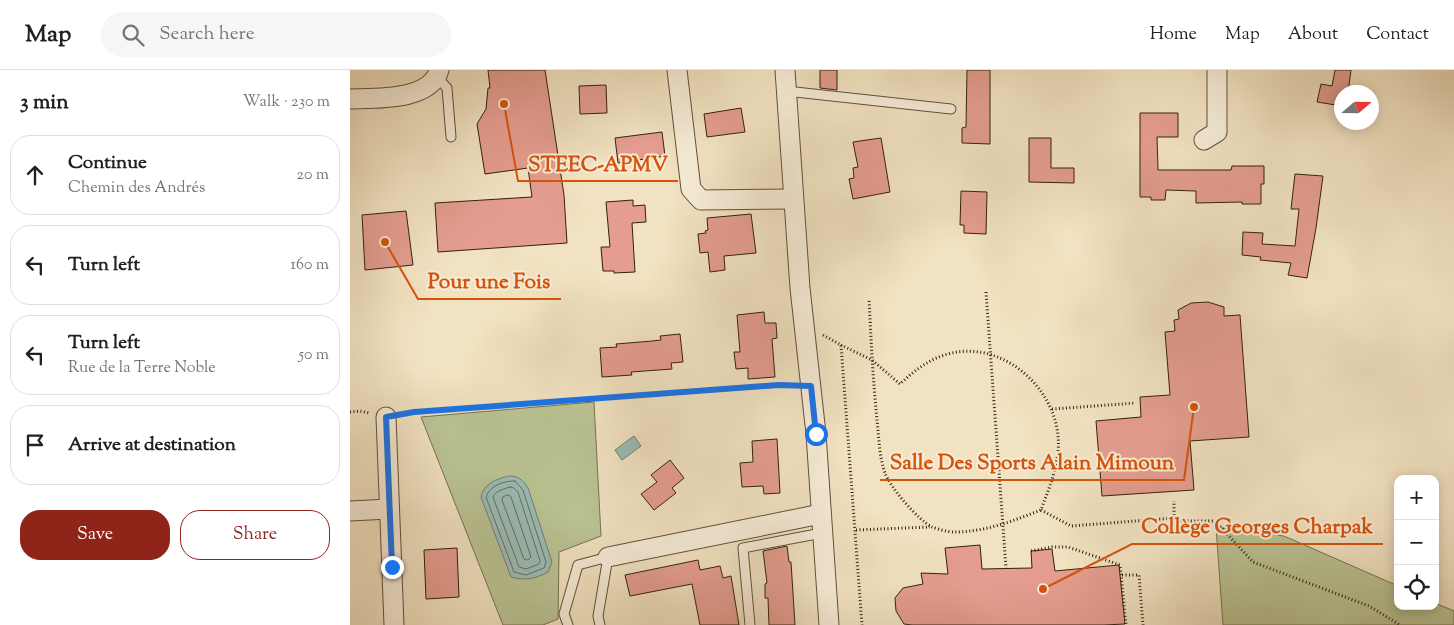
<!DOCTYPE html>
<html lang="en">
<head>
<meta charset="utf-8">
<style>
	:root { --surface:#fff; --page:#f6f6f6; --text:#202124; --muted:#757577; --line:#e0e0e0; --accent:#8f2418 }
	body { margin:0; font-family:"Sorts Mill Goudy",serif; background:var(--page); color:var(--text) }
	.controls { position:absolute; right:15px; bottom:15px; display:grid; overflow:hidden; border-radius:10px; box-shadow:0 2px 12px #0003 }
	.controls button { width:45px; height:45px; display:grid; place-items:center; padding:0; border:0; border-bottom:1px solid var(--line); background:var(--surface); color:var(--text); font:25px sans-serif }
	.compass { position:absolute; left:984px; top:15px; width:45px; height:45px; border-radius:50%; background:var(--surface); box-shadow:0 2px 12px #0003; rotate:70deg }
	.stop { position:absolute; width:15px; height:15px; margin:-11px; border:4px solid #1a73e8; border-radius:50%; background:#fff }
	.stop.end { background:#1a73e8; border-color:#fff; box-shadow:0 1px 5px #0008 }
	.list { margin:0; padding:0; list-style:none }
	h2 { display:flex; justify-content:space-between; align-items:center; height:65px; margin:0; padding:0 20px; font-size:21px }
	h2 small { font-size:16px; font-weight:400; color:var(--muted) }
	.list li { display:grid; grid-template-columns:32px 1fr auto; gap:15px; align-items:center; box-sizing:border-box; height:80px; margin:0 10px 10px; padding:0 10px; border:1px solid var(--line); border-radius:20px }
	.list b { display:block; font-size:19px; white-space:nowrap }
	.list p { margin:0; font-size:16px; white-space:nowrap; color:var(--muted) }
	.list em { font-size:16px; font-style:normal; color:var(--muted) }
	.actions { display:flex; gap:10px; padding:15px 20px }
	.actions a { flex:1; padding:11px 0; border:1px solid var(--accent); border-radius:20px; text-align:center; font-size:18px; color:var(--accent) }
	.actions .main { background:var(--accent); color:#fff }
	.icon { flex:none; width:28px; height:28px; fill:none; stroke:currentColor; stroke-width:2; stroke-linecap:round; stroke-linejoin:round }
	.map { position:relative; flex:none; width:1104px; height:555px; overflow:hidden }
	header { display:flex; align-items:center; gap:30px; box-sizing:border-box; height:70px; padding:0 25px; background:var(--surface); border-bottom:1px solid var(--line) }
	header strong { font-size:24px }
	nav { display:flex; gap:28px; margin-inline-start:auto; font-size:18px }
	.search { width:350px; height:45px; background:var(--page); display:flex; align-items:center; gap:12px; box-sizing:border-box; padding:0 18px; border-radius:28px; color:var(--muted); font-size:19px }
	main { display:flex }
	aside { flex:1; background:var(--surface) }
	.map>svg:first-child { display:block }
	.green { fill:#bac393; stroke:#777251 }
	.water { fill:#9bbdb6; stroke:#727e73 }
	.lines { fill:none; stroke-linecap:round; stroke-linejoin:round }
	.shore { stroke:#686e62; stroke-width:1 }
	.building { fill:#e49d8f; stroke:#34200f }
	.service-casing { stroke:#63503c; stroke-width:11 }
	.minor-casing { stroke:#63503c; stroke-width:21 }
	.path { stroke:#34200f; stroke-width:3; stroke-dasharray:1 2.5; stroke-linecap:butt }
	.service { stroke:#f6ecd7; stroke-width:9 }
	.minor { stroke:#f6ecd7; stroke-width:19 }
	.route { stroke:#1a73e8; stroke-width:6 }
	.leader { fill:none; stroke:#d6530c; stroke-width:2 }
	.callout-dot { fill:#d6530c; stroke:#f6ecd7; stroke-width:2 }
	.callout-label { font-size:21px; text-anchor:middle; font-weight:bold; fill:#d6530c; stroke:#f6ecd7; stroke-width:4; stroke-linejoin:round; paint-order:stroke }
</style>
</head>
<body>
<header>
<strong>Map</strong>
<div class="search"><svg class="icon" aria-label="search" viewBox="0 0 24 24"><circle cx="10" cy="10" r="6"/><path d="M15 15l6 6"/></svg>Search here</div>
<nav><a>Home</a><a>Map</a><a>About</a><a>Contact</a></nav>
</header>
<main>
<aside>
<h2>3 min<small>Walk · 230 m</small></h2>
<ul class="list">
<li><svg class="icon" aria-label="ahead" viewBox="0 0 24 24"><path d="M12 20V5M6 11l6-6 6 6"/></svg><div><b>Continue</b><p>Chemin des Andrés</p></div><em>20 m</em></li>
<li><svg class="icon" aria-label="left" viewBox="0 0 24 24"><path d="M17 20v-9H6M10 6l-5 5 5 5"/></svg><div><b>Turn left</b></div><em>160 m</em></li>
<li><svg class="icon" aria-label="left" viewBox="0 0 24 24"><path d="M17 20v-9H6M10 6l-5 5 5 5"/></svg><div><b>Turn left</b><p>Rue de la Terre Noble</p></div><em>50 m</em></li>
<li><svg class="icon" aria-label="arrive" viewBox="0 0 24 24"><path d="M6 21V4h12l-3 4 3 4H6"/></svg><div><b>Arrive at destination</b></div></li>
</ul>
<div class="actions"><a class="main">Save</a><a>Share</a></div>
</aside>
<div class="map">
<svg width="1104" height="555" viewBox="0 0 1104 555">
	<rect width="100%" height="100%" fill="#f1e2c1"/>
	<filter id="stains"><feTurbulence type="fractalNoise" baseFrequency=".004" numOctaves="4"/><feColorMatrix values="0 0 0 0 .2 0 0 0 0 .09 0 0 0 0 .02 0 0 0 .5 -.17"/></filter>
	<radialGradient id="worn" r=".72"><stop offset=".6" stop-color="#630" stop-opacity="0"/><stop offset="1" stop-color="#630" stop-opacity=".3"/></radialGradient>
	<g class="green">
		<polygon points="244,332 251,466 209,482 208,549 193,555 153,555 71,347"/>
		<polygon points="866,457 934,466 1048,516 1048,536 1085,536 1085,533 1104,541 1104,555 873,555"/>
	</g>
	<g class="water">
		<polygon points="284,366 291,376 272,390 265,380"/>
		<path d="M159,406C168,406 173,410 178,418L202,492L198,502C185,509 175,511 161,507L131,427C134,413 147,409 159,406Z"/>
	</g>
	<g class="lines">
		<g class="shore">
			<path d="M165,411L173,420L196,492L194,498L176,505L164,502L136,427C140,415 154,411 165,411Z"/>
			<path d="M160,417L164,418L168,422L190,491L189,494L176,499L169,497L143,427C145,421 154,419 160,417Z"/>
			<polygon points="159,425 161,427 181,487 178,490 174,489 152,430 153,427"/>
		</g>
	</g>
	<g class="building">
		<polygon points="138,0 195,0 214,125 217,173 88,182 85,133 182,127 178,98 135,104 127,54 136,39 138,18 140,18"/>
		<polygon points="470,0 487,0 487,20 470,18"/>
		<polygon points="617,0 640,0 640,74 612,73 612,58 616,57"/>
		<polygon points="985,0 1001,0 998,22 992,22 992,36 967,32 971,14 982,16"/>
		<polygon points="256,15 257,43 230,44 229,16"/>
		<polygon points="391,38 395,62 357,67 354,44"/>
		<polygon points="790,43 828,43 828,67 807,67 808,100 881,100 882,96 914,96 914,114 911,114 911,134 892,134 892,132 846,133 846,121 816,120 815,130 801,130 801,127 790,127"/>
		<polygon points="312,62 315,86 268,93 265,68"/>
		<polygon points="531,68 540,122 503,129 499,109 504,108 503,98 508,97 503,72"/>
		<polygon points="679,68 701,68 701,98 724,98 724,113 679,112"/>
		<polygon points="945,104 973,106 966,158 957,208 938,205 941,193 910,190 911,187 892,185 893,162 913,163 912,174 945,176 949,139 941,139"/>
		<polygon points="611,121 637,122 636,164 614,163 614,155 610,155"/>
		<polygon points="283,130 283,136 295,135 296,152 282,153 285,202 264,203 264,201 253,201 251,177 260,177 256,132"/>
		<polygon points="56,141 63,195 15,200 12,145"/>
		<polygon points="401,144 406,183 374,186 375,200 360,202 358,182 350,183 348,164 356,163 355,161 358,160 357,148"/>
		<polygon points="858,232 874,237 874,246 890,245 899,367 840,371 844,420 752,426 746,351 791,347 790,327 820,325 815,262 825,261 824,250 829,249 828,240 841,233"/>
		<polygon points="414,242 415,253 426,253 427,268 422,269 425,307 398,309 398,298 386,299 384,282 390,282 387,245"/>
		<polygon points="330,264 333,292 321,293 322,299 281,302 282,305 252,307 250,278 267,277 266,274 302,271 311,270 310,266"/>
		<polygon points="427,369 430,423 414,424 413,416 392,417 390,393 403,392 402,371"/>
		<polygon points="320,390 334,408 322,418 326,423 304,440 291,424 307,412 301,405"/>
		<polygon points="630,475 632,499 682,498 681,481 702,479 705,501 769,495 775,554 754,555 562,555 554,554 546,541 545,528 553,518 573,514 571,503 598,504 595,478"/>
		<polygon points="437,476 439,492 441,492 445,555 419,555 418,528 415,528 415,514 417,513 413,481"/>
		<polygon points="107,478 109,527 76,529 74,480"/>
		<polygon points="348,490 350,500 370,496 373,508 381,506 389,555 350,555 342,514 280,526 275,505"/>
	</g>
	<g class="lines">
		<defs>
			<g id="service">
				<polyline points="87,7 97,18 101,67"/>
				<polyline points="436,21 601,39"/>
				<polyline points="218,555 214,544 228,495 258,487 248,546 250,555"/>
				<polyline points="400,555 393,478 472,463"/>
			</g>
			<g id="minor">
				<polyline points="327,0 341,119 351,130 443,129"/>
				<polyline points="435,0 450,218 466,364 479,555"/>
				<path d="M0,29C26,28 81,31 89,0"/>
				<polyline points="854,70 867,62 867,0"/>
				<polyline points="36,347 44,555"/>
				<polyline points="0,441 39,439"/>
				<polyline points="258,487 471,444"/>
			</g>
		</defs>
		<use href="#service" class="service-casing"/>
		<use href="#minor" class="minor-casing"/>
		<g class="path">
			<polyline points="636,222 656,498"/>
			<polyline points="473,265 491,275 512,555"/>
			<path d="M491,275L522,290L550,314C564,301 579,289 598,284C655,268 714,324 708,382C706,402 698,421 691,440C663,451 635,462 604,462C598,462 587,459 582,457C568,450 540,417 535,403C529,387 529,367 527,350C523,310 521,270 519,229"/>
			<polyline points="702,339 785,333"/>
			<polyline points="0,342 10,341 19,343"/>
			<polyline points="52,344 64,342 445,315"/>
			<polyline points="691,440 721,456 824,448 824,431"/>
			<polyline points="824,448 830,451 865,451 903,492 1019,536 1050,555"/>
			<polyline points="506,460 580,457"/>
			<polyline points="681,481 702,477 718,477 770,495 776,555"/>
			<polyline points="772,505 789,505 793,555"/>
		</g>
		<use href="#service" class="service"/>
		<use href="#minor" class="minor"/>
	</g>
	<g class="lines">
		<polyline class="route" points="42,497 36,347 64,342 429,315 461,316 466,364"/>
	</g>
	<path class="leader" d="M154 34L168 111H328M35 172L68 229H211M844 337L834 410H530M693 519L782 474H1033"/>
	<g class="callout-dot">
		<circle cx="154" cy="34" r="5"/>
		<circle cx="35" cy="172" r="5"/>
		<circle cx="844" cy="337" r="5"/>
		<circle cx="693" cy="519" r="5"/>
	</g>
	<g class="callout-label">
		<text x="248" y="101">STEEC-APMV</text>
		<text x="139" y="218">Pour une Fois</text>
		<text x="682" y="399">Salle Des Sports Alain Mimoun</text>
		<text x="907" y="463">Collège Georges Charpak</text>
	</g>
	<rect width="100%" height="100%" filter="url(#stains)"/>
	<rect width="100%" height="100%" fill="url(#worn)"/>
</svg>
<div class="controls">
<button>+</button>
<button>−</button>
<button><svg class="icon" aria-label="locate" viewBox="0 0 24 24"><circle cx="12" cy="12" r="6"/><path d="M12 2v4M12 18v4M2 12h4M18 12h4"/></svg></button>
</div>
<svg class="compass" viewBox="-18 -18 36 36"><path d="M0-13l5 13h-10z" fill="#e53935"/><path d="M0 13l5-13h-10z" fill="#757577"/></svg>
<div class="stop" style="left:466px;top:364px"></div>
<div class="stop end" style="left:42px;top:497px"></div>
</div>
</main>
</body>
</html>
